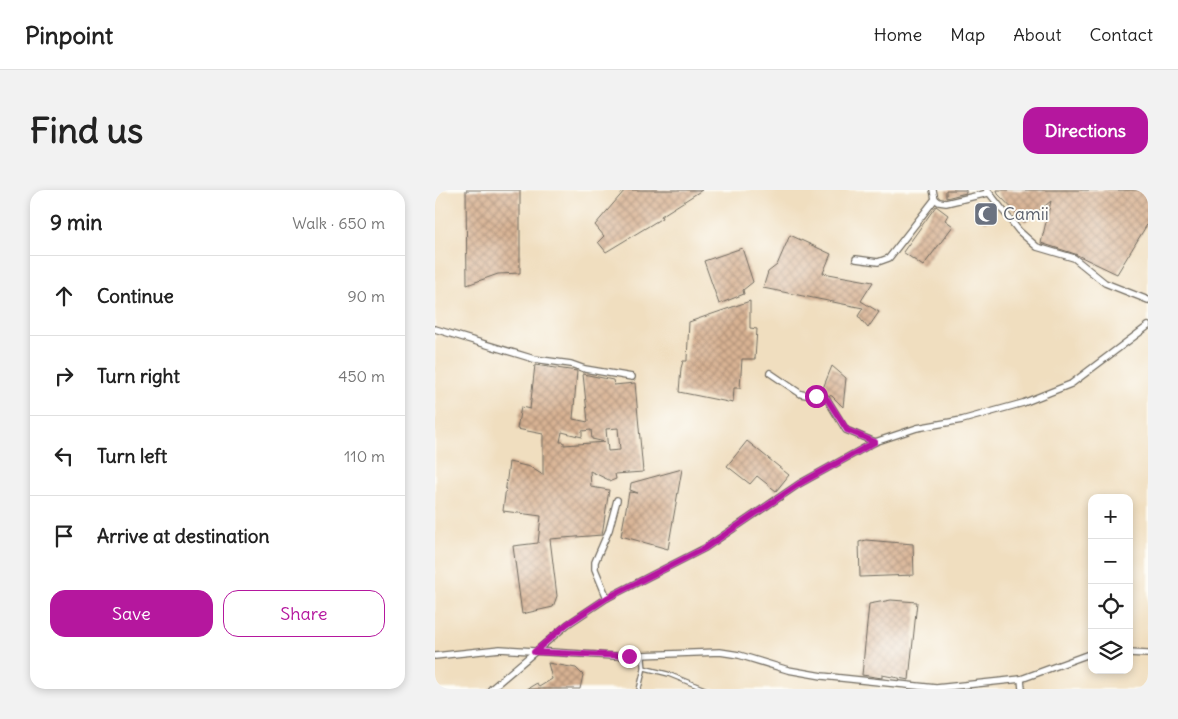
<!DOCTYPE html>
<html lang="en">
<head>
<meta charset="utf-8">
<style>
	:root { --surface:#fff; --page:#f2f2f2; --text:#222; --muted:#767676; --line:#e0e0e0; --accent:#b5179e }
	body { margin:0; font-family:Delius,sans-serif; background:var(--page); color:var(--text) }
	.controls { position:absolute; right:15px; bottom:15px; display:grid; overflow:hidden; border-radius:10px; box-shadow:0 2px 8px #0003 }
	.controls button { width:45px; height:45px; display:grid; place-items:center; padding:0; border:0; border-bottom:1px solid var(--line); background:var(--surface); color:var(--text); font:25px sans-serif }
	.stop { position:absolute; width:15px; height:15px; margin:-11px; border:4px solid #b5179e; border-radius:50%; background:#fff }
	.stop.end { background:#b5179e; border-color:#fff; box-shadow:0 1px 5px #0008 }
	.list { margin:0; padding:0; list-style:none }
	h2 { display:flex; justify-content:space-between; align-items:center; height:65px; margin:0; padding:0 20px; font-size:21px }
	h2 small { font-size:16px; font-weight:400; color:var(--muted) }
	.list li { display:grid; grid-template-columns:32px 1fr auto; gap:15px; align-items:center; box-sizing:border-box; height:80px; padding:0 20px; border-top:1px solid var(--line) }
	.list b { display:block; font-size:19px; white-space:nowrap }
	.list em { font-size:16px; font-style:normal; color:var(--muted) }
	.actions { display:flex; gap:10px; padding:15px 20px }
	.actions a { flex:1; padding:11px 0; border:1px solid var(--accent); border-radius:15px; text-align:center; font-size:18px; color:var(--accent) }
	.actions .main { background:var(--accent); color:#fff }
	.icon { flex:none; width:28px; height:28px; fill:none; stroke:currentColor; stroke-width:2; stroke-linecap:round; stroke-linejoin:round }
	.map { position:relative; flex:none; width:713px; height:499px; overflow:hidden; border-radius:15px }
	header { display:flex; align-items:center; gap:30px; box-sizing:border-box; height:70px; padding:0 25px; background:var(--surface); border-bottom:1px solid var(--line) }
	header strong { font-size:24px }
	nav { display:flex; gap:28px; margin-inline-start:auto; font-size:18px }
	.intro { display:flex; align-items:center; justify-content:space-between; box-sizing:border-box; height:120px; padding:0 30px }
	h1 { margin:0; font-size:35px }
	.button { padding:12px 22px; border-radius:15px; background:var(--accent); color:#fff; font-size:18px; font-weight:700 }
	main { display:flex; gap:30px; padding:0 30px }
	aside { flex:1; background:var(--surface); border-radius:15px; box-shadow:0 2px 8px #0003 }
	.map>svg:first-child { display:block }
	.building { fill:url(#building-cross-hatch); fill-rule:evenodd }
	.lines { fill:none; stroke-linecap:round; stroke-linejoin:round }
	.lane-casing { stroke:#706a5f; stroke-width:5.5 }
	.street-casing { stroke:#706a5f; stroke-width:8 }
	.lane { stroke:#fff; stroke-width:3 }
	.street { stroke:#fff; stroke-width:5.5 }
	.route { stroke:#b5179e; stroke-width:6 }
	.labels { text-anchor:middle; stroke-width:4; stroke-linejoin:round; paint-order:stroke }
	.worship-label { font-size:18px; fill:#5b616d; stroke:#fdfcf7; text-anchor:start }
</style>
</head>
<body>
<header>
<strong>Pinpoint</strong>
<nav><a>Home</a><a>Map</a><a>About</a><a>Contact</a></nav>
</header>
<div class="intro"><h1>Find us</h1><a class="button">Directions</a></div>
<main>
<aside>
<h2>9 min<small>Walk · 650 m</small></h2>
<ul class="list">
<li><svg class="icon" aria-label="ahead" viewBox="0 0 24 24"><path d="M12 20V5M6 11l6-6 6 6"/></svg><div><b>Continue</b></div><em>90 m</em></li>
<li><svg class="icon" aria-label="right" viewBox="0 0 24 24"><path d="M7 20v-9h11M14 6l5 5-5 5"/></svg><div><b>Turn right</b></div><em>450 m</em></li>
<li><svg class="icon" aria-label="left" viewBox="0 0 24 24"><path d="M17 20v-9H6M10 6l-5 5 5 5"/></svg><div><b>Turn left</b></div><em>110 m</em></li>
<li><svg class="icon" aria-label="arrive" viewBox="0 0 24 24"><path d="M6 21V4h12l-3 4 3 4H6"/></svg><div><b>Arrive at destination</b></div></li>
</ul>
<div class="actions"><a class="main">Save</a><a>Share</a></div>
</aside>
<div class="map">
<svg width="713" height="499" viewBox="0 0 713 499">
	<defs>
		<pattern id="building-cross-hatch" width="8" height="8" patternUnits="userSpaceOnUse" patternTransform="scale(1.25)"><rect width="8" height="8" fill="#d8b293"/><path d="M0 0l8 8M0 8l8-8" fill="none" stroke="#af9178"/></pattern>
	</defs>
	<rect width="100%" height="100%" fill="#fdfcf7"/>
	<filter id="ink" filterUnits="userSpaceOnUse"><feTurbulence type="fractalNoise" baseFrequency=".02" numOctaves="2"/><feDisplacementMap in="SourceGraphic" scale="10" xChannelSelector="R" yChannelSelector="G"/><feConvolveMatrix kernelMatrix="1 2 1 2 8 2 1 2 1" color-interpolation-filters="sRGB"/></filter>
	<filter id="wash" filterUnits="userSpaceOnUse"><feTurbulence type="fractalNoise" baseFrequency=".0096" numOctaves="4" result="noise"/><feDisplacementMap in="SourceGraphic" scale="20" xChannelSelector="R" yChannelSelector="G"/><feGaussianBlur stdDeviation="1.12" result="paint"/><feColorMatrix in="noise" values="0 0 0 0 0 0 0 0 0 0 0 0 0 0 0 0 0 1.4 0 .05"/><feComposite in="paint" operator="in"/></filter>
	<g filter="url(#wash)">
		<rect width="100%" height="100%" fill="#f0debf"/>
		<g id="blocks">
			<g class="building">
				<polygon points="31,0 85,0 85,83 63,84 32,95"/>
				<polygon points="190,0 267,0 226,26 227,28 171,62 163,52 169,46 160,35"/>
				<polygon points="511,0 531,0 531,3 511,8"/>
				<polygon points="562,0 713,0 713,33 682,84 640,64 606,53 616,11 590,32 563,4"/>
				<polygon points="501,16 513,25 510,30 518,36 488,76 468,62"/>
				<polygon points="551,16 558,28 550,32 544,21"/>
				<polygon points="355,45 396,64 388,83 438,92 426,111 444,122 433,138 423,126 428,118 328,98 333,82 342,75"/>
				<polygon points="307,58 318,92 308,100 309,104 284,114 269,71"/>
				<polygon points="315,111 315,138 322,139 320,169 307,169 305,198 299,198 298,213 244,202 246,178 248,171 252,171 252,169 254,132"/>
				<path d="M100,175L142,181L138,229L153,232L148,184L178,190L179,195L200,193L208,282L180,284L181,289L176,291L155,281L156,297L174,300L167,345L115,349L122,406L118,417L87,424L78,356L103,353L106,326L68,321L74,272L95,277L108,285V244L82,239L86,217L95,219ZM183,238L185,260L173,261L171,239ZM156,240L157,249L170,252L129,255V252H125L127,242L147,247V241Z"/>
				<polygon points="397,176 411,188 408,217 397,206 386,203"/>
				<polygon points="312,251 354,285 341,301 322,286 315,294 292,276"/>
				<polygon points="247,279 233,359 186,346 194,302 203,303 195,300 196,293"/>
				<polygon points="431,350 478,354 479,385 425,387 424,352"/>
				<polygon points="456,410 482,412 474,490 447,485 447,488 427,485 434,414"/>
				<polygon points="113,473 141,478 148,485 145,499 92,499 102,493 104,497 117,489"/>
			</g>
		</g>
	</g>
	<g filter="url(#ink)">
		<use href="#blocks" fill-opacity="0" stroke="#706a5f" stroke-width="1"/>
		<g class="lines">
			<defs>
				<g id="lane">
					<polyline points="209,478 233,484 270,499"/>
					<polyline points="204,499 209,478 208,466"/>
				</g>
				<g id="street">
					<polyline points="498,0 500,9 504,12 511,13 553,3"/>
					<polyline points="552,0 584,41 602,57 639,68 670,93 713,110"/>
					<polyline points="421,69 443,72 454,68 500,9"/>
					<polyline points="0,139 99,169 136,174 150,179 197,187"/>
					<polyline points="335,183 366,204 392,209 411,240 440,252"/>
					<polyline points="172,408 160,379 160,372 174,340 182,310"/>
					<polyline points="694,463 713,464"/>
					<polyline points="0,466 65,459 179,466 285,462 304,465 353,480 387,486 501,498 586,489 657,463"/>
					<polyline points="586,489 587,499"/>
					<polyline points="56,499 133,434 172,408 270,358 364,294 440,252 482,238 527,230 588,213 636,194 713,136"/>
				</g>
			</defs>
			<use href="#lane" class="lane-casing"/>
			<use href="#street" class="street-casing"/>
			<use href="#lane" class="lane"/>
			<use href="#street" class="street"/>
		</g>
	</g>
	<g class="lines" filter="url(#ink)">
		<polyline class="route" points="194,466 99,462 132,434 172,408 270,358 364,294 440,252 412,240 392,209 381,206"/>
	</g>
	<defs>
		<symbol id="mosque-square" viewBox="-11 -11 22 22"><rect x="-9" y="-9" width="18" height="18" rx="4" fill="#6b7280" stroke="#fdfcf7"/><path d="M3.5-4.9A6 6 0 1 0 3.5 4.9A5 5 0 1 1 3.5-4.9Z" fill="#fff"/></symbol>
	</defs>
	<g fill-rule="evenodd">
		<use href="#mosque-square" x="537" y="10" width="28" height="28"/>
	</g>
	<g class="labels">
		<g class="worship-label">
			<text x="568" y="30">Camii</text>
		</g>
	</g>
</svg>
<div class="controls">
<button>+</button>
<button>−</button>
<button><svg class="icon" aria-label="locate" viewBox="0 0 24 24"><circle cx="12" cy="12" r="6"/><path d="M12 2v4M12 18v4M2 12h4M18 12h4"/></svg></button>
<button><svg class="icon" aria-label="layers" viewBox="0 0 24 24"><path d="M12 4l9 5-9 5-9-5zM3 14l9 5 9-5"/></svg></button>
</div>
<div class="stop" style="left:381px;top:206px"></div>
<div class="stop end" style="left:194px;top:466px"></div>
</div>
</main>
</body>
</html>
